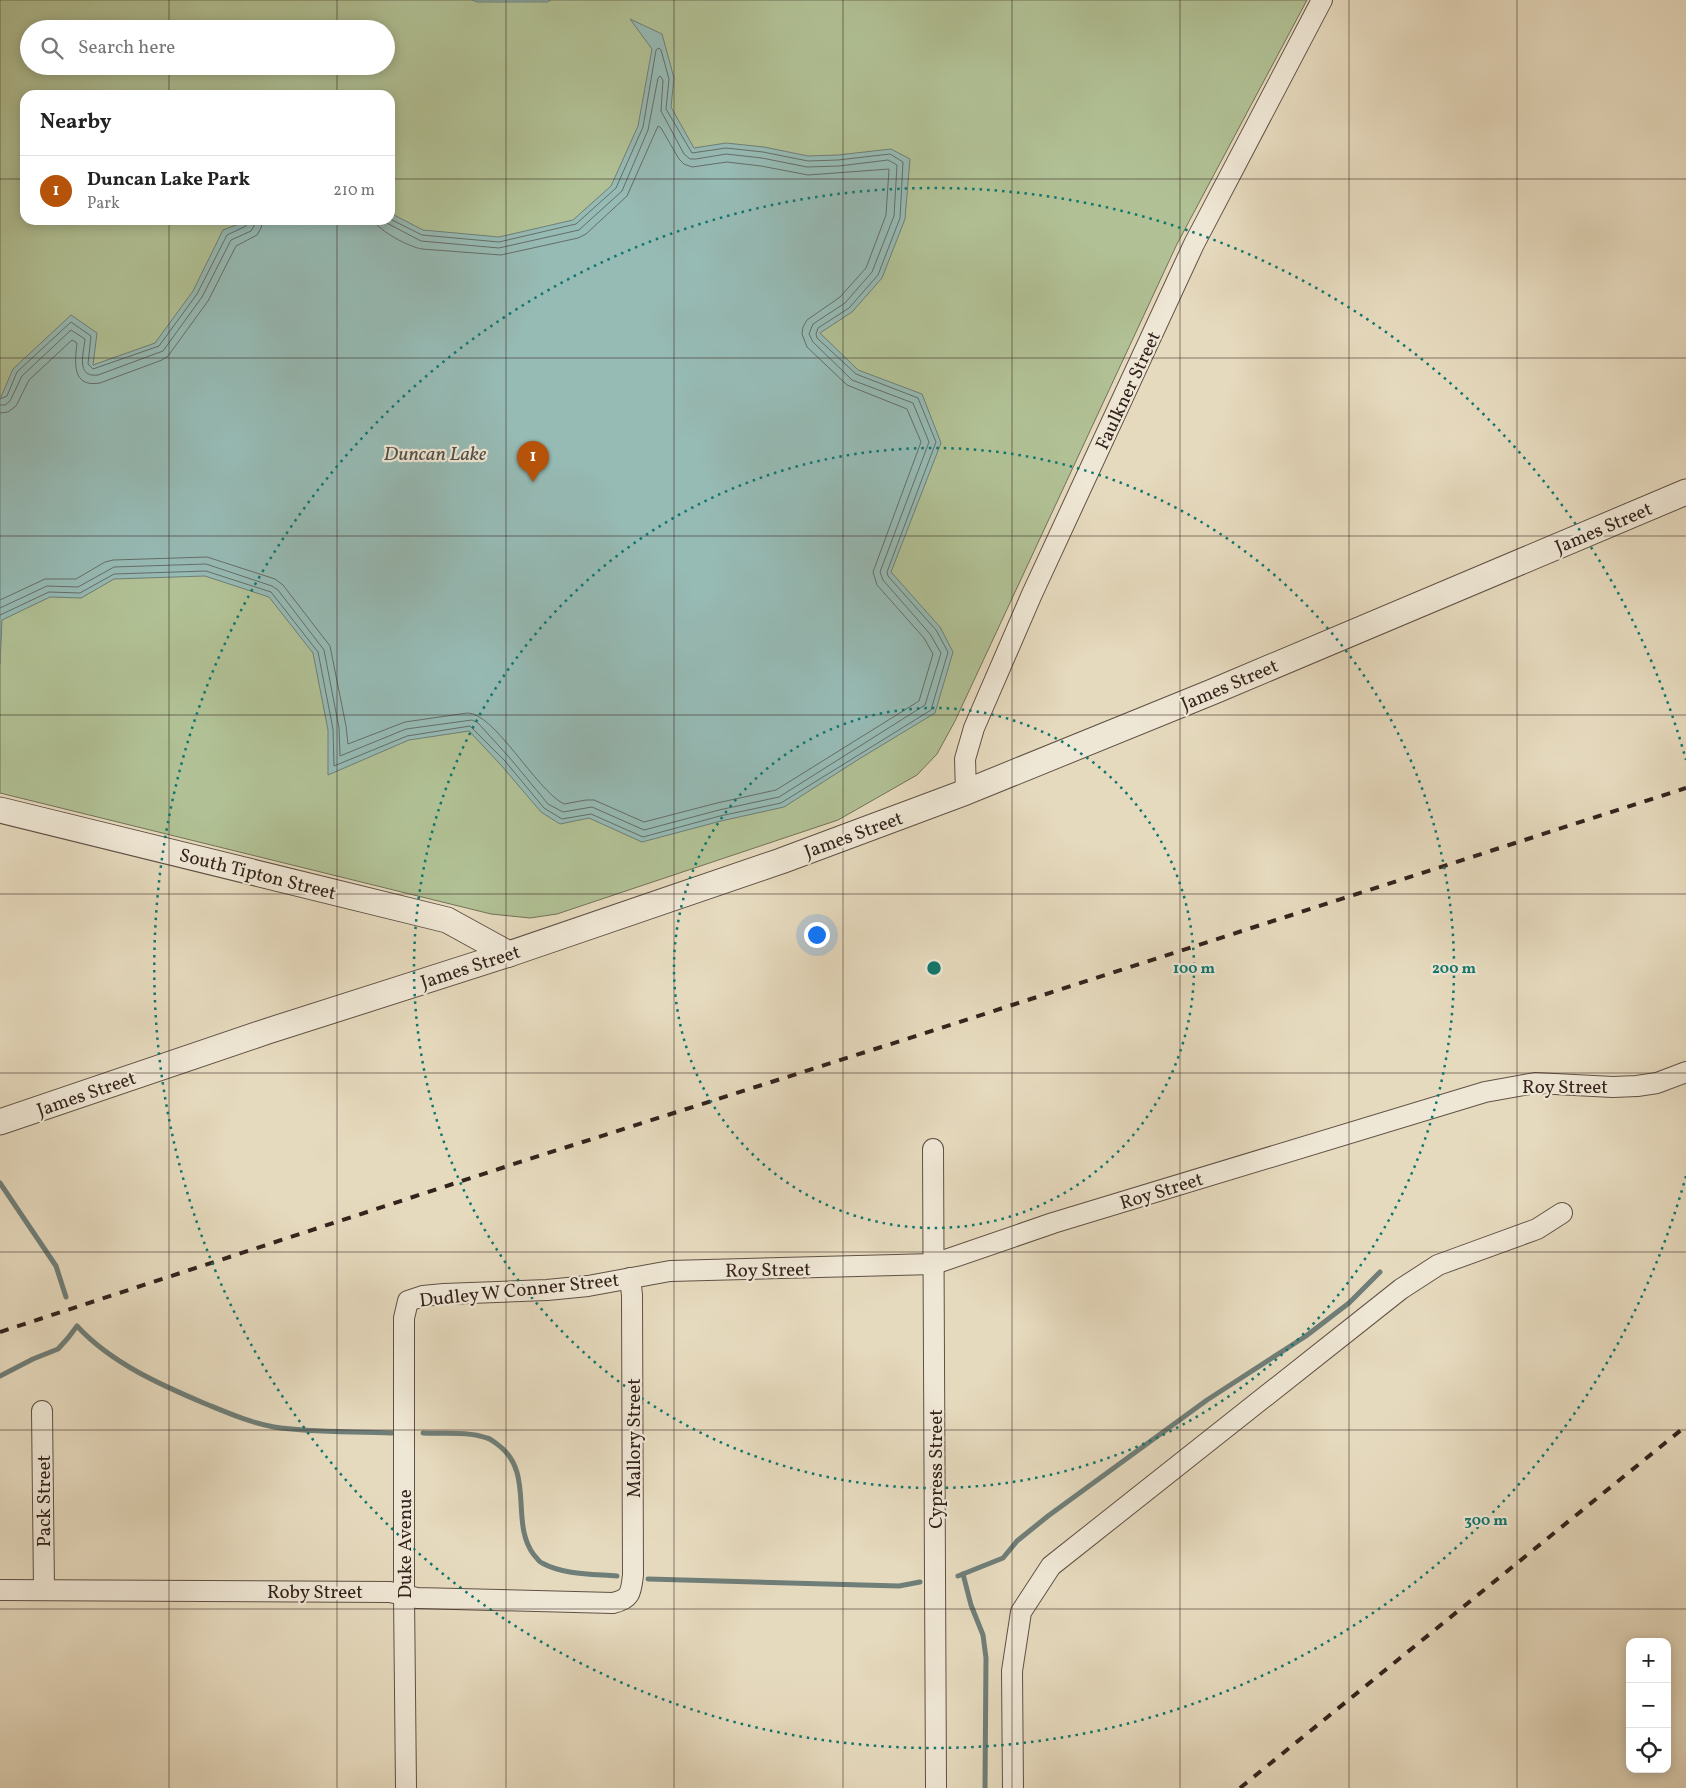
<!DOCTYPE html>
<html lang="en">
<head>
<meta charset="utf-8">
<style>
	:root { --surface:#fff; --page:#f2f2f2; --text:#222; --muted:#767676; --line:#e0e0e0; --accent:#b45309 }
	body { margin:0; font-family:Vollkorn,serif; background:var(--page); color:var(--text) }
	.controls { position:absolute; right:15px; bottom:15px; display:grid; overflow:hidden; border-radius:10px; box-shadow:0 2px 12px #0003 }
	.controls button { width:45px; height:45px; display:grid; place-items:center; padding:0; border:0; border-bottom:1px solid var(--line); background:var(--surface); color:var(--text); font:25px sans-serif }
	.you { position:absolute; left:816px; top:934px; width:18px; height:18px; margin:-12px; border:4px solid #fff; border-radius:50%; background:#1a73e8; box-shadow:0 0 0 8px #1a73e833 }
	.badge { display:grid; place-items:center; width:32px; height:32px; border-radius:50%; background:var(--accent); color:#fff; font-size:16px; font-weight:700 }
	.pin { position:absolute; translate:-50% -41px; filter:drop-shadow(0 1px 2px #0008) }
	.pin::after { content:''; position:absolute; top:26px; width:18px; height:15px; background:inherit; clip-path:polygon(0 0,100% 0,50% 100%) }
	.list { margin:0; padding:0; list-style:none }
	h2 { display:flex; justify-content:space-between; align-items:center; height:65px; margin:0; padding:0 20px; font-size:21px }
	h2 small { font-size:16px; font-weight:400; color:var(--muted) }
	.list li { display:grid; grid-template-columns:32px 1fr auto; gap:15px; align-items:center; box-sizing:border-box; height:70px; padding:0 20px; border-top:1px solid var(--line) }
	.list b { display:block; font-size:19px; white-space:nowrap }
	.list p { margin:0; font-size:16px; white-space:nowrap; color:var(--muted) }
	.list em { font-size:16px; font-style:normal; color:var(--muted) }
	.icon { flex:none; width:28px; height:28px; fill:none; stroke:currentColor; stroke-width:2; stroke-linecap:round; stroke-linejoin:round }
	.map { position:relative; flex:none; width:1686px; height:1788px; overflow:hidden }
	.search { position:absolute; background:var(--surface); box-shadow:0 2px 12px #0003; left:20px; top:20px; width:375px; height:55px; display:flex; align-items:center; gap:12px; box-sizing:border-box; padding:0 18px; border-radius:28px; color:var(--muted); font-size:19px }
	.panel { position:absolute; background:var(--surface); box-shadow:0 2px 12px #0003; left:20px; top:90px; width:375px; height:135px; border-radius:15px }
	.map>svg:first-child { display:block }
	.green { fill:#b1c195; stroke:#727259; fill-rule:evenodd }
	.water { fill:#96bab4; stroke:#6f7e78 }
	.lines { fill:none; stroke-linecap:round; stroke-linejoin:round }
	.shore { stroke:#656e68; stroke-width:1 }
	.stream { stroke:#6f7e78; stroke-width:5 }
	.minor-casing { stroke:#605145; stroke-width:22 }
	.tertiary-casing { stroke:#605145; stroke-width:27 }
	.minor { stroke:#efe7d5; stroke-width:20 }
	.tertiary { stroke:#efe7d5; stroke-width:25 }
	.rail { stroke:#34231d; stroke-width:4; stroke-dasharray:9 9; stroke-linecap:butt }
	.grid { fill:none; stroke:#34231d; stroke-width:1; stroke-opacity:0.55 }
	.ring { fill:none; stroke:#0f766e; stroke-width:2.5; stroke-dasharray:2.5 5 }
	.labels { text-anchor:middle; stroke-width:4.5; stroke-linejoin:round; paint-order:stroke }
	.street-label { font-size:19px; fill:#34231d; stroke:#efe7d5 }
	.water-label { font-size:20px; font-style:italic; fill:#51504a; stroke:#efe7d5 }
	.centre { fill:#0f766e; stroke:#efe7d5; stroke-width:2.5 }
	.ring-label { font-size:15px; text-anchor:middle; font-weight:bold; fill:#0f766e; stroke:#efe7d5; stroke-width:4.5; stroke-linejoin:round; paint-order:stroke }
</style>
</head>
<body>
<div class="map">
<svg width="1686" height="1788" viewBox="0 0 1686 1788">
	<rect width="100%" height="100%" fill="#e6dabe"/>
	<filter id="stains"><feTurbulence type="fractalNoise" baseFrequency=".004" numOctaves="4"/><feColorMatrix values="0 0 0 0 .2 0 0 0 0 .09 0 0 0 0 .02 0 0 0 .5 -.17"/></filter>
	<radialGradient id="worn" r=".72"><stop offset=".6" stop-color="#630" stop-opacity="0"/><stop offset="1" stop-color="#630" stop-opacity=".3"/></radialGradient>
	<path class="green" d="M0,0H1307L1177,244L955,721L937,754L917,775L838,820L557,914L530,918L491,914L0,793ZM29,29H386V66H29ZM25,95H390V220H25Z"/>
	<g class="water">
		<polygon points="472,0 551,0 547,2 477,2"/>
		<polygon points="630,19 662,34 674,78 671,107 694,148 726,143 764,147 808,156 838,155 891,149 910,159 905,219 882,278 852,312 820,333 858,370 922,394 941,443 891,572 940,627 953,652 935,713 859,759 784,807 721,821 642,842 589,818 560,824 541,812 501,765 469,731 409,740 328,775 328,730 313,653 269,597 205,576 114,579 81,598 50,597 2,620 0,664 0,399 13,369 71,315 97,333 93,365 155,343 193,291 223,230 249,220 390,220 390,213 423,230 499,237 573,220 611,186 638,126 652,49"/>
	</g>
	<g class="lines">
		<g class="shore">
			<polyline points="0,399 7,396 17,372 71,322 91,336 88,364 93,369 159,346 197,294 227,235 246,226 249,220"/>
			<path d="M0,405H5L10,401L22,376L71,330L85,339C84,352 75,378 98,375L163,351L202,297L231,240L251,231L254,226L255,220"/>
			<path d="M0,413L8,412L16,406L29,380L72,340L77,343C75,361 71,388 100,383L162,360L168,356L208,301L236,246L257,235L261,228L263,220"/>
			<path d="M0,600L45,579H76L105,562L113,560L207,557L275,579L283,585L330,646L346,726L348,744L405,722L467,713C494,712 536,790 564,804L586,800H594L644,822L717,803L776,790L919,701L933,654L924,638L877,585L873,572L921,442L907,409L847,385L807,347L802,334L803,327L807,320L840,297L866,268L886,215L889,169L808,175L761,166L727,162L692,167L684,164L679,159L661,128L658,126L627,196L586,234L578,238L501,255L422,249C409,247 379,231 373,220"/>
			<polyline points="0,608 47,586 78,587 114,567 206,564 272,586 278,590 324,650 339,728 340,756 406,729 472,720 478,723 509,757 548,804 563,812 592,807 644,830 719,810 779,797 925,705 941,653 930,634 883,580 880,572 929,442 913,403 852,380 813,342 809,334 813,324 845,303 872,272 894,216 897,165 888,160 839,166 807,167 762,158 726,154 696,159 690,159 684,154 661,111 663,80 660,76 658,78 648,130 622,191 579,230 499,248 421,241 381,220"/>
			<polyline points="0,615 49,592 80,593 114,574 206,571 271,592 318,652 333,729 334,766 407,736 470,726 505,761 544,808 562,819 591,814 643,837 720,816 781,803 931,710 948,652 936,630 888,576 887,572 936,442 918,398 856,374 817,338 816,334 818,328 849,308 878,275 900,218 903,162 890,154 838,160 808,161 763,152 726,148 692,153 666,109 669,79 661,50 659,48 656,50 643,127 616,188 576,224 499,242 422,235 390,219"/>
		</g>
		<g class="stream">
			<polyline points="0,1183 56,1266 66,1297"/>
			<path d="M0,1376L33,1359L58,1349L68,1338L77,1326C111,1363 161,1385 206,1404C228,1413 251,1423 274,1427C313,1433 353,1431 392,1433"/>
			<path d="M423,1433C443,1434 468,1431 487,1438C491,1439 494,1442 497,1444C536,1472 509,1522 534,1555C537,1558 539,1562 542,1563C564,1575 593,1574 617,1576"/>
			<polyline points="963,1574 971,1605 983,1635 986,1658 985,1788"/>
			<polyline points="958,1576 1003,1558 1017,1541 1048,1516 1207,1400 1306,1336 1349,1303 1380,1272"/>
			<polyline points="648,1579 899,1586 920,1582"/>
		</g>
		<defs>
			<g id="minor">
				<polyline points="966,792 965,759 974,728 1032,594 1194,244 1322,0"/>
				<polyline points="933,1149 936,1788"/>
				<polyline points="42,1411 44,1590"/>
				<path d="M0,1590L390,1592L417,1598L613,1603C631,1599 631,1592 633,1575L632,1295L630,1278"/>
				<polyline points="406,1788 404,1595 404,1318 408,1301 423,1296 444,1294 547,1290 588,1286 670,1271 934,1264 1053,1223 1485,1092 1535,1083 1613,1087 1637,1086 1657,1083 1686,1072"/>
				<polyline points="1013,1788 1012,1671 1021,1612 1051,1566 1401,1289 1438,1265 1537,1229 1562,1213"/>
			</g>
			<g id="tertiary">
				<polyline points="0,810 447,920 509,954"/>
				<polyline points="0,1122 268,1031 509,954 781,861 966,792 1212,692 1686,492"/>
			</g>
		</defs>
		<use href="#minor" class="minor-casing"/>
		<use href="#tertiary" class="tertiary-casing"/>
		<use href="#minor" class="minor"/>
		<use href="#tertiary" class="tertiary"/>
		<g class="rail">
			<polyline points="0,1332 523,1161 919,1035 1686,788"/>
			<polyline points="1240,1788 1686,1426"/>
		</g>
	</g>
	<path class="grid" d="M169,0V29M337,0V29M506,0V1788M674,0V1788M843,0V1788M1012,0V1788M1180,0V1788M1349,0V1788M1517,0V1788M169,66V95M337,66V95M0,179H25M390,179H1686M169,220V1788M337,220V1788M0,358H1686M0,536H1686M0,715H1686M0,894H1686M0,1073H1686M0,1252H1686M0,1430H1686M0,1609H1686"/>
	<g class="ring">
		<circle cx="934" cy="968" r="260"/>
		<circle cx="934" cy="968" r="520"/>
		<path d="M1686 1176A780 780 0 1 1 1686 760"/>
	</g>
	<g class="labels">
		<g class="street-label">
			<text transform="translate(1127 390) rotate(-65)" y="7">Faulkner Street</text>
			<text transform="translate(1603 527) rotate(-23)" y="7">James Street</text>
			<text transform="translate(1229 684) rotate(-23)" y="7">James Street</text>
			<text transform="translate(853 834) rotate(-20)" y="7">James Street</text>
			<text transform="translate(258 873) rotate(14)" y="7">South Tipton Street</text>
			<text transform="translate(470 966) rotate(-18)" y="7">James Street</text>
			<text x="1565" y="1093">Roy Street</text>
			<text transform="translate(86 1093) rotate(-19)" y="7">James Street</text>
			<text transform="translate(1161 1190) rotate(-17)" y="7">Roy Street</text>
			<text transform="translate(768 1269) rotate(-1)" y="7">Roy Street</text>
			<text transform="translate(519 1289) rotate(-6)" y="7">Dudley W Conner Street</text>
			<text transform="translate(633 1438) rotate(-90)" y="7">Mallory Street</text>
			<text transform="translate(935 1469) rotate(-90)" y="7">Cypress Street</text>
			<text transform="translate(43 1501) rotate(-90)" y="7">Pack Street</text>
			<text transform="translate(404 1544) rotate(-90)" y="7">Duke Avenue</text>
			<text x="315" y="1598">Roby Street</text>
		</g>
		<g class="water-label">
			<text x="435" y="460">Duncan Lake</text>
		</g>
	</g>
	<circle cx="934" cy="968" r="8" class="centre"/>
	<g class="ring-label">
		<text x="1194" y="973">100 m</text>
		<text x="1454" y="973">200 m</text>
		<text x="1486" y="1525">300 m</text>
	</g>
	<rect width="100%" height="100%" filter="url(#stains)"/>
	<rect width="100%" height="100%" fill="url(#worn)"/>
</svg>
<div class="controls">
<button>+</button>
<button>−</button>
<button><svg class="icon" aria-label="locate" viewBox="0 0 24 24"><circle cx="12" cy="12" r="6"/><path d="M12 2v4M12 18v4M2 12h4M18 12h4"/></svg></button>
</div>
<div class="you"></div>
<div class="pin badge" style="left:533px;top:482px">1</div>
<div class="search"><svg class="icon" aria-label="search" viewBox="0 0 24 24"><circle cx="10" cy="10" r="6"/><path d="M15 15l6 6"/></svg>Search here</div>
<section class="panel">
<h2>Nearby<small></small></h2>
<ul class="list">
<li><span class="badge">1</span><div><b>Duncan Lake Park</b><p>Park</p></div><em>210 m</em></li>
</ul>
</section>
</div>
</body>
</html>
